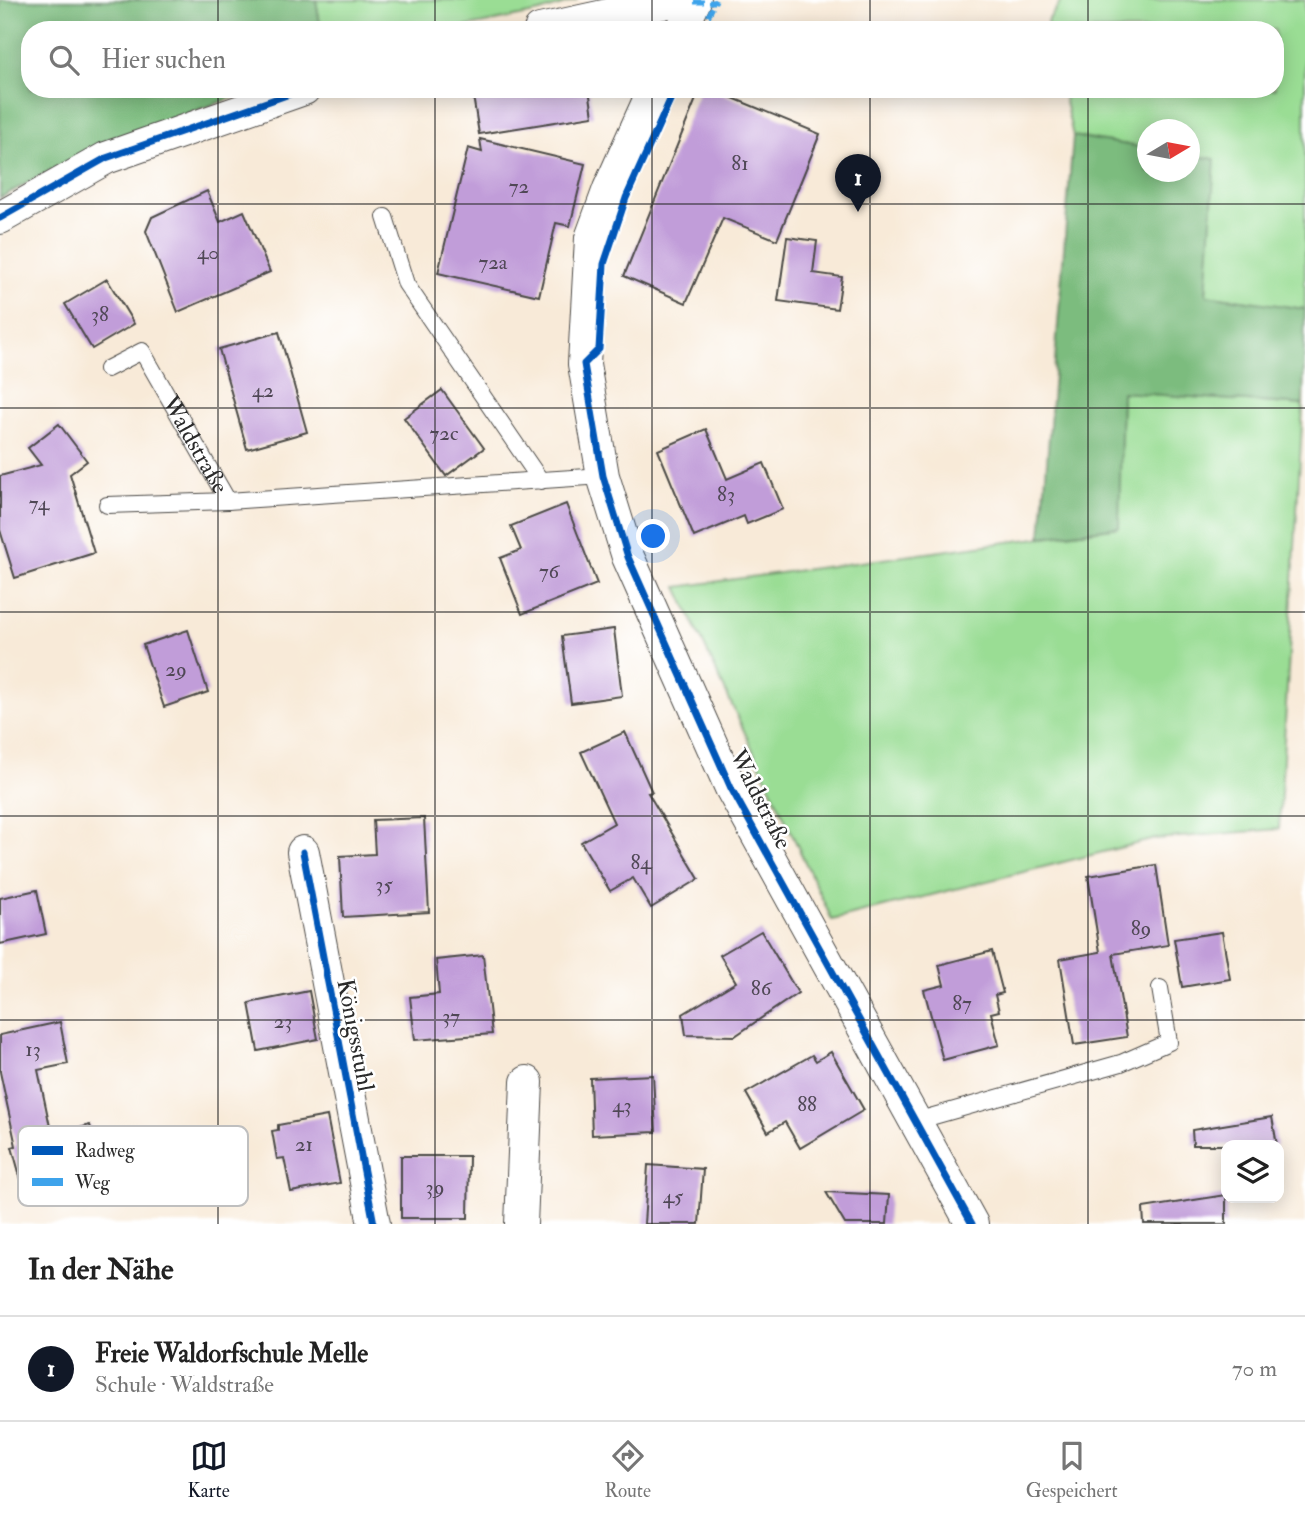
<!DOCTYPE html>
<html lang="de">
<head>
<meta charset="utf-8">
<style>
	:root { --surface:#fff; --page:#f6f6f6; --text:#222; --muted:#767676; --line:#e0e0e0; --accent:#111827 }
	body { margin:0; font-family:"IM FELL Double Pica",serif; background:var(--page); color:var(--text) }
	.controls { position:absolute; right:21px; bottom:21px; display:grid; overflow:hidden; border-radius:14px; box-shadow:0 4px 18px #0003 }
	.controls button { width:63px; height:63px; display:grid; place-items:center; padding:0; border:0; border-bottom:2px solid var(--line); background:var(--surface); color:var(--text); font:35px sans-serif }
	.compass { position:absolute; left:1137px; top:119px; width:63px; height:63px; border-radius:50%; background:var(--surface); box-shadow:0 4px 18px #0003; rotate:80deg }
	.you { position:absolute; left:654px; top:537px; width:24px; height:24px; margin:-18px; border:5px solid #fff; border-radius:50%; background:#1a73e8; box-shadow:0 0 0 10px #1a73e833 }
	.badge { display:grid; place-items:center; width:46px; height:46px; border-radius:50%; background:var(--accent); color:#fff; font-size:23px; font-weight:700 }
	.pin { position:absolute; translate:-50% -58px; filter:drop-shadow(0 2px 4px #0008) }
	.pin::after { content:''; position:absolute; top:37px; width:24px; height:21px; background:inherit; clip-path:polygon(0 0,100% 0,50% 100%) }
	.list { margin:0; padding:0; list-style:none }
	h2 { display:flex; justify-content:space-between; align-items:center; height:91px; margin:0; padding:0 28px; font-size:30px }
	h2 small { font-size:23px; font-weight:400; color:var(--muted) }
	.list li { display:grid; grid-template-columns:46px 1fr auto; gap:21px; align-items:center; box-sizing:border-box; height:105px; padding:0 28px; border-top:2px solid var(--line) }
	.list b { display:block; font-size:26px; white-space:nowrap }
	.list p { margin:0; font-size:23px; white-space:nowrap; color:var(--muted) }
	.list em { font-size:23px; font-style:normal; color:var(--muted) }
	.icon { flex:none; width:38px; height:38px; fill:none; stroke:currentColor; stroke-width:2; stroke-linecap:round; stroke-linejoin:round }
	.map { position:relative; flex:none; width:1305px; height:1224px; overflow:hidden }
	.search { position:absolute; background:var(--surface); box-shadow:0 4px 18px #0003; left:21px; right:21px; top:21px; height:77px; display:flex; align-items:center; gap:18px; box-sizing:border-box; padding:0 24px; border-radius:28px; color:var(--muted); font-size:26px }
	.sheet { height:196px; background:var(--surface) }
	nav { display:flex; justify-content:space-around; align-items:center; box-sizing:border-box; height:98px; border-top:2px solid var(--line); background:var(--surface); font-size:19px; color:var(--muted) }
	nav a { display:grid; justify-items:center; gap:4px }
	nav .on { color:var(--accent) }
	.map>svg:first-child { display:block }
	.green { fill:#9add94; stroke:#628460; stroke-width:2 }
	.forest { fill:#7bbc7e; stroke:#537454; stroke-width:2 }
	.building { fill:#c19dd9 }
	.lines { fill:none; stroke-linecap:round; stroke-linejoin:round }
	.service-casing { stroke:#4a4845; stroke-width:18 }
	.minor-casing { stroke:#4a4845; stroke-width:34 }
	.service { stroke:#fff; stroke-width:16 }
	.minor { stroke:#fff; stroke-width:32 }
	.quiet { stroke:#3ea3eb; stroke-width:5; stroke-dasharray:10 5; stroke-linecap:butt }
	.cycleway-casing { stroke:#fff; stroke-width:11 }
	.cycleway { stroke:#0057b8; stroke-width:7 }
	.grid { fill:none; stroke:#2b2b2b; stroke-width:2; stroke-opacity:0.55 }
	.labels { text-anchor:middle; stroke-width:5; stroke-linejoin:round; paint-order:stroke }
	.number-label { font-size:21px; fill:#504856 }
	.street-label { font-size:24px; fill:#2b2b2b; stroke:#fff }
	.key { fill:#fff; stroke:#bfbfbf; stroke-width:2 }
	.key-label { font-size:19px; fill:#2b2b2b }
</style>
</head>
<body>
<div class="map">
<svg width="1305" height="1224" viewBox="0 0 1305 1224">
	<rect width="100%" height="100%" fill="#fff"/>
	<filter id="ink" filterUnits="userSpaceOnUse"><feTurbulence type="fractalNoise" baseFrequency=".0143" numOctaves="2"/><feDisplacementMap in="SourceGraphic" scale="14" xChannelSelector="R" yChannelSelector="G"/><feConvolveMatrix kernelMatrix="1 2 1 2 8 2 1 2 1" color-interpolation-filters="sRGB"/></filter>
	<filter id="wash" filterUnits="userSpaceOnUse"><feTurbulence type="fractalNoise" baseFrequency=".00686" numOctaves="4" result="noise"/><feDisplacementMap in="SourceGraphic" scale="28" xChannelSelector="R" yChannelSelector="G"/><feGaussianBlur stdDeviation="1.57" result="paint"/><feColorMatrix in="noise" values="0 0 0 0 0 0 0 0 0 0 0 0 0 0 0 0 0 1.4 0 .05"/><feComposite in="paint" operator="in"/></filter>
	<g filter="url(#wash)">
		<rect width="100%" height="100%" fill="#f8ead8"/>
		<g class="green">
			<polygon points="316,0 577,0 540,12 449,30 321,30"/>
			<polygon points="1062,0 1305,0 1305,309 1206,295 1214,159 1190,155 1190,130 1148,130 1147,148 1073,136 1062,89 1275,89 1275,30 1049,30 1047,22"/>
			<polygon points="1122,392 1303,405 1279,829 1155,839 832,920 677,587 1118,527"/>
		</g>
		<g class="forest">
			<polygon points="0,0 316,0 321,30 30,30 30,89 257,89 96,146 0,198"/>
			<polygon points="1073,136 1147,148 1148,172 1190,172 1190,155 1215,159 1206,295 1305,309 1303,405 1122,392 1119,527 1041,537"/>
		</g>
		<g id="blocks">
			<g class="building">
				<polygon points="472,89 589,89 593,116 479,134"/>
				<polygon points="700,89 711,89 820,134 777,240 723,218 686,303 624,276"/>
				<polygon points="480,139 585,164 570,226 556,223 539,296 438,273 468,148 482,152"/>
				<polygon points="207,191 220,222 244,211 270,272 178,312 146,231 152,217"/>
				<polygon points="787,237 817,241 813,273 842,277 837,309 778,301"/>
				<polygon points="107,279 134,324 92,349 65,304"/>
				<polygon points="279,332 307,432 247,449 219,349"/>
				<polygon points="442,390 484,448 446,476 404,418"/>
				<polygon points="59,424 87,461 70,474 94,553 15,578 0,530 0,476 41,465 28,448"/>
				<polygon points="706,429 727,479 764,463 783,509 747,524 744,516 694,537 658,450"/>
				<polygon points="566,504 597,584 522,614 500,558 521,550 511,526"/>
				<polygon points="614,629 622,696 571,703 562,636"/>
				<polygon points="188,630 208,692 164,707 143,645"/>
				<polygon points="625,732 652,792 648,793 699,879 651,908 633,878 610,891 581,842 614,823 581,752"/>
				<polygon points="424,818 429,912 343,917 340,856 375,854 373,820"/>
				<polygon points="1156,865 1168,945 1113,954 1127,1037 1074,1045 1060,959 1100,952 1088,876"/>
				<polygon points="37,890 46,934 0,944 0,898"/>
				<polygon points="761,931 798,993 735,1036 686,1035 683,1014 736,982 720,955"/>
				<polygon points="1222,932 1230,979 1182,987 1174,939"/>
				<polygon points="992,951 1003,993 995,995 999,1011 991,1013 999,1045 943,1060 924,990 944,985 939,965"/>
				<polygon points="483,955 492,1034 415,1040 410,997 439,994 436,960"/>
				<polygon points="309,991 318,1039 258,1051 249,1003"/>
				<polygon points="60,1022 68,1064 38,1070 52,1136 90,1125 104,1173 25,1194 12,1147 16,1146 0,1072 0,1035"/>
				<polygon points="831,1052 864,1110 800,1148 785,1122 768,1132 746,1093 812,1055 816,1061"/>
				<polygon points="653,1075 656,1132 592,1135 590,1078"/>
				<polygon points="327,1116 340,1183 291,1192 284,1158 277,1159 272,1131 278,1130 278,1125"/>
				<polygon points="1272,1117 1277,1145 1193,1145 1192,1130"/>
				<polygon points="401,1156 469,1156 468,1218 401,1218"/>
				<polygon points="648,1165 703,1169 699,1224 644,1224"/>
				<polygon points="826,1192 889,1195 887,1224 845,1224"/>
				<polygon points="1226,1195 1226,1224 1144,1224 1143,1208"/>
			</g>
		</g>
	</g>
	<g filter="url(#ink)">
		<use href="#blocks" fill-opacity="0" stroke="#4a4845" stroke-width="2"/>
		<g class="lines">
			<defs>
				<g id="service">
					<polyline points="385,217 406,284 541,481"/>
					<path id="s1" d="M107,369L142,351L228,501L603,476"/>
					<polyline points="107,505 228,501"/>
					<polyline points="916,1121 1121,1063 1169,1042 1160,988"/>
				</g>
				<g id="minor">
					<polyline points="540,30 672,1 694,2"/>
					<polyline points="682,30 695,0"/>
					<polyline points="654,89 609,189 591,238 584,364 603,476 628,557 731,788 972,1224"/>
					<polyline points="0,218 106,158 304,89"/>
					<polyline points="303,852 374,1224"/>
					<polyline points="521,1224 527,1082"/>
				</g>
			</defs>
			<use href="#service" class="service-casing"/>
			<use href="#minor" class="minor-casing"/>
			<use href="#service" class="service"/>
			<use href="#minor" class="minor"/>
			<g class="quiet">
				<polyline points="694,2 715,2"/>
				<polyline points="702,30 716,0"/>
			</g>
			<defs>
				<g id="cycleway">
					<polyline points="675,89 626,198 604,264 599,349 584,364 603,476 628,557 731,788 972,1224"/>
					<polyline points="0,218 106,158 304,89"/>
					<polyline points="303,852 374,1224"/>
				</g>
			</defs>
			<use href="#cycleway" class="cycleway-casing"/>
			<use href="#cycleway" class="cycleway"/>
		</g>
	</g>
	<path class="grid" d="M218,0V30M435,0V30M652,0V30M870,0V30M1088,0V30M218,89V1224M435,89V1224M652,89V1224M870,89V1224M1088,89V1224M0,204H1305M0,408H1305M0,612H1305M0,816H1305M0,1020H1305"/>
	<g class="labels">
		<g class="number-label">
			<text x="740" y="170">81</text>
			<text x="519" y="193">72</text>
			<text x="208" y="259">40</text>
			<text x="493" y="269">72a</text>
			<text x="100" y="321">38</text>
			<text x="263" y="397">42</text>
			<text x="444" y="440">72c</text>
			<text x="726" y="501">83</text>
			<text x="39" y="510">74</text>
			<text x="549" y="578">76</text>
			<text x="176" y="676">29</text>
			<text x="641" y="869">84</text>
			<text x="384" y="891">35</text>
			<text x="1141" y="935">89</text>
			<text x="761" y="995">86</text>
			<text x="962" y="1010">87</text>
			<text x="451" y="1023">37</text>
			<text x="283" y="1028">23</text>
			<text x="33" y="1056">13</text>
			<text x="807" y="1111">88</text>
			<text x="622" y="1112">43</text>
			<text x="304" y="1151">21</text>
			<text x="435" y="1194">39</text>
			<text x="673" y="1203">45</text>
		</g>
		<g class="street-label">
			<text dy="8" stroke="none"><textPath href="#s1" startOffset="147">Waldstraße</textPath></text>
			<text transform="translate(761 799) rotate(63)" y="8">Waldstraße</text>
			<text transform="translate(356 1035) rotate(79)" y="8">Königsstuhl</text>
		</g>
	</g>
	<rect x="18" y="1126" width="230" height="80" rx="10" class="key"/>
	<rect x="32" y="1146" width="31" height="9" fill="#0057b8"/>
	<rect x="32" y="1178" width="31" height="8" fill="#3ea3eb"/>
	<g class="key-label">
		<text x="75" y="1157">Radweg</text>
		<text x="75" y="1189">Weg</text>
	</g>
</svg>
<div class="controls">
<button><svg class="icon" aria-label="layers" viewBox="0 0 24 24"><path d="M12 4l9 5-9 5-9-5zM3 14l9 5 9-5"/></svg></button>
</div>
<svg class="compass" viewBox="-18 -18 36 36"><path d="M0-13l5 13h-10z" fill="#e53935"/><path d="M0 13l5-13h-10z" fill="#767676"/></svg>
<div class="you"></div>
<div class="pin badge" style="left:858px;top:212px">1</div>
<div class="search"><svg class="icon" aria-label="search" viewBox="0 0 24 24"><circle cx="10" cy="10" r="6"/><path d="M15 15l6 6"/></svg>Hier suchen</div>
</div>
<section class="sheet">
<h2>In der Nähe<small></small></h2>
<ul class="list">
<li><span class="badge">1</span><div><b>Freie Waldorfschule Melle</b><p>Schule · Waldstraße</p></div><em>70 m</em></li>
</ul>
</section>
<nav>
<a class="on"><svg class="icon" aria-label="map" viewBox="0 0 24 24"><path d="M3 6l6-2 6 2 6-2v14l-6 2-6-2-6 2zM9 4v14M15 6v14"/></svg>Karte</a>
<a><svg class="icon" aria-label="directions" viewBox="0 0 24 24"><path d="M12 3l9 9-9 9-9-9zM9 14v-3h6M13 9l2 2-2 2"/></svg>Route</a>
<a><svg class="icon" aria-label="saved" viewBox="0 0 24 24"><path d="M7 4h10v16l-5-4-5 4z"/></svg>Gespeichert</a>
</nav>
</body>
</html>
